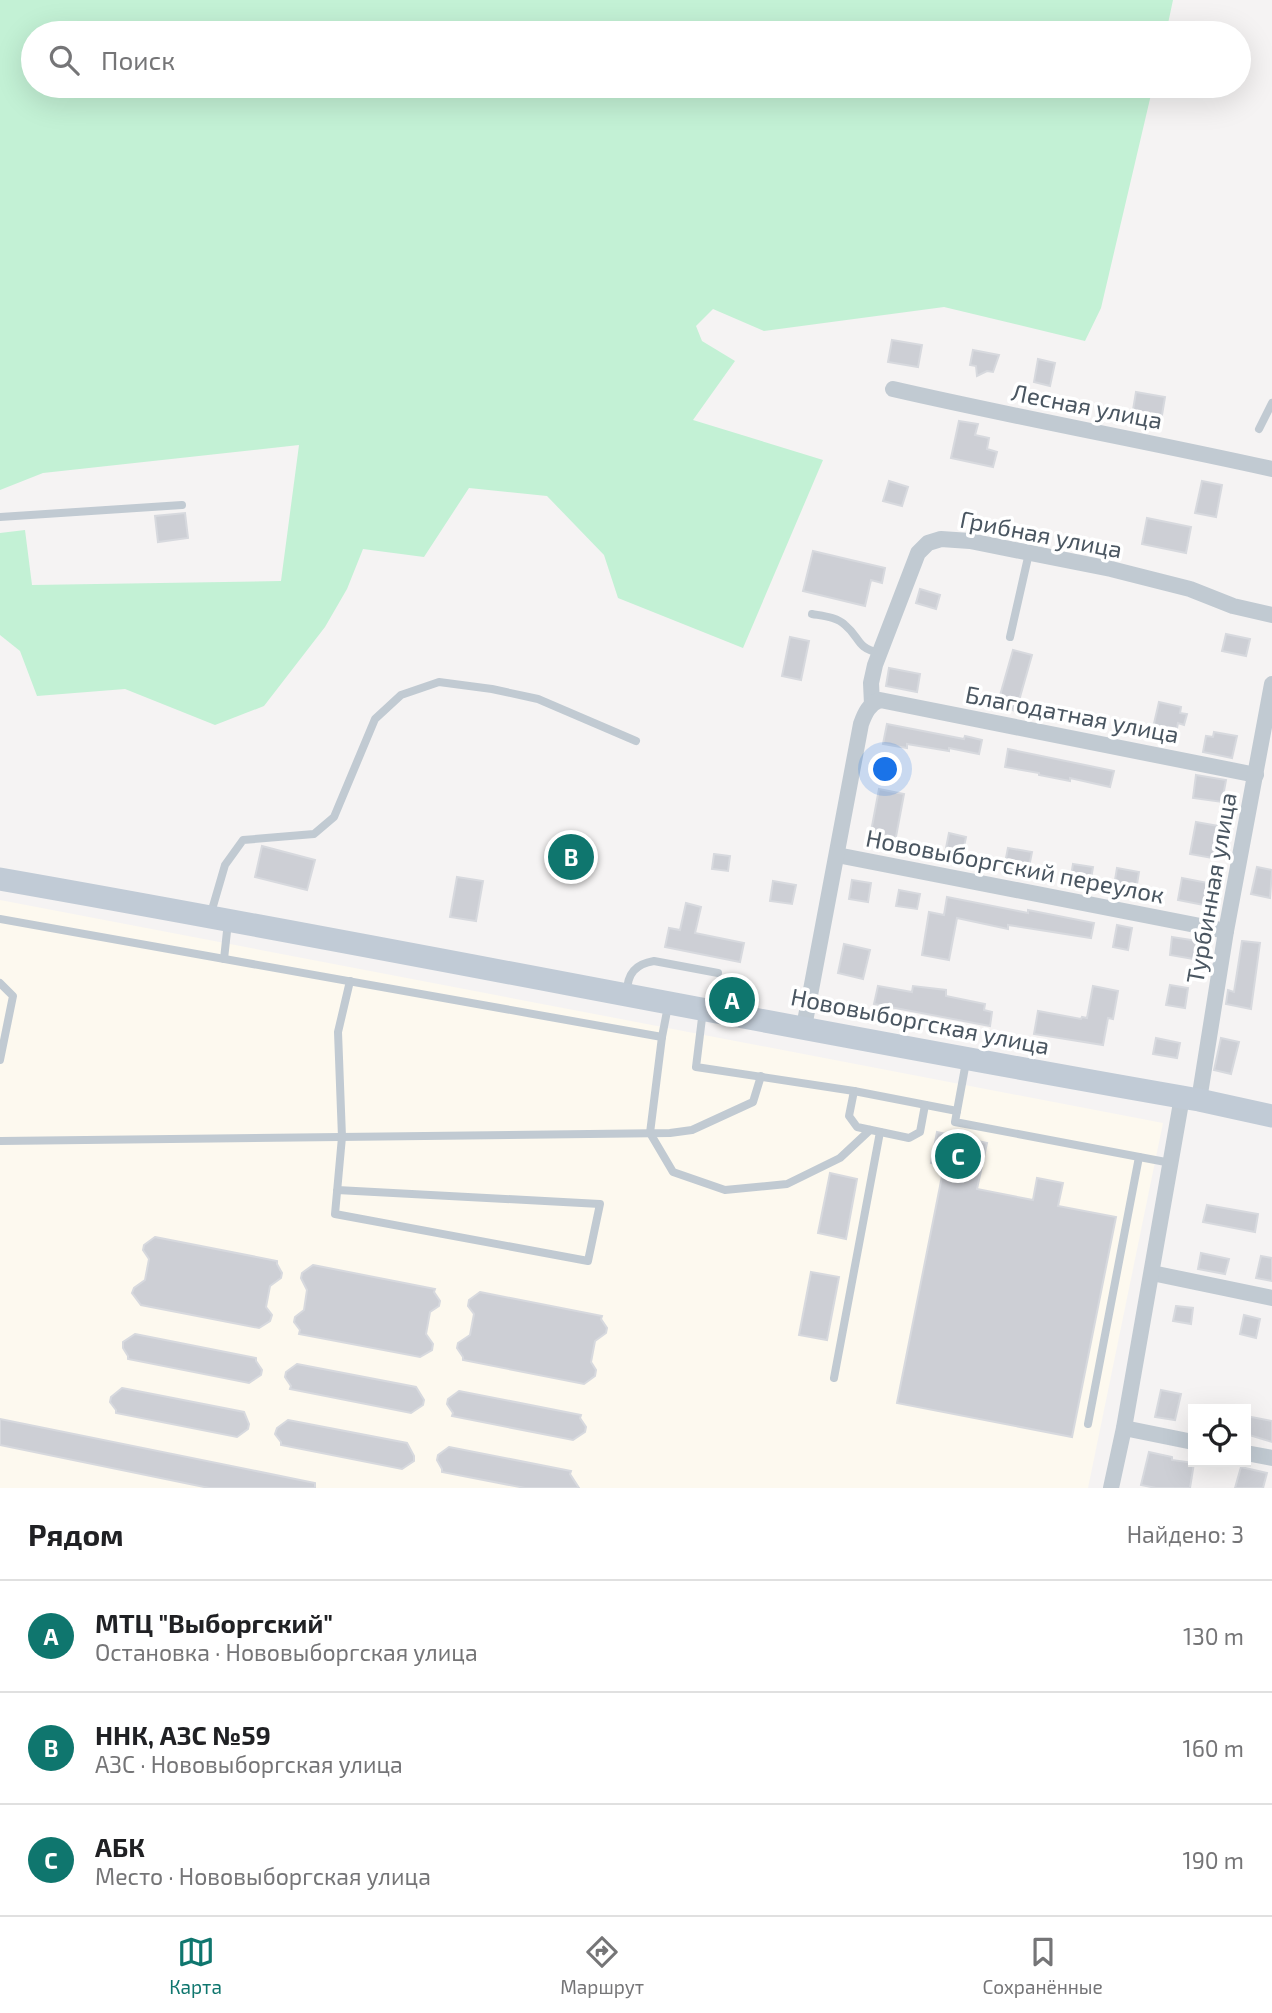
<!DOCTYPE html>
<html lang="ru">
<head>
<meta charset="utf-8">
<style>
	:root { --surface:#fff; --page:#f6f6f6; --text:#202124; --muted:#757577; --line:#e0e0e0; --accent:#0f766e }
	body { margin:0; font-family:"Exo 2",sans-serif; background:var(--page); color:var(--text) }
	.controls { position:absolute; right:21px; bottom:21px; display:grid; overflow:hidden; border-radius:0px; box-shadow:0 7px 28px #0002 }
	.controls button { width:63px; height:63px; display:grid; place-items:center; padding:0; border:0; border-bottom:2px solid var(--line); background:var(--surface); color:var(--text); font:35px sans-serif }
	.you { position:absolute; left:886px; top:770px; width:24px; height:24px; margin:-18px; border:5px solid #fff; border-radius:50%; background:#1a73e8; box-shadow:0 0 0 10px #1a73e833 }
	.badge { display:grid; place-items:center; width:46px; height:46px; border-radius:50%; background:var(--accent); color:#fff; font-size:23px; font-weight:700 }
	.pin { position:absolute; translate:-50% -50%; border:4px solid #fff; box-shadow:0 2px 7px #0006 }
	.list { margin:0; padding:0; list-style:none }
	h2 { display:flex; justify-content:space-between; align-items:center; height:91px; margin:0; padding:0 28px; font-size:30px }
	h2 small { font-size:23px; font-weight:400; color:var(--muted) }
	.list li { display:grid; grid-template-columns:46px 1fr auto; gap:21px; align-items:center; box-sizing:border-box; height:112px; padding:0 28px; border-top:2px solid var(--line) }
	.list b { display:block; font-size:26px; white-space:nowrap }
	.list p { margin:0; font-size:23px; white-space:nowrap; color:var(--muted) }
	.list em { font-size:23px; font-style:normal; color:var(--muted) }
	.icon { flex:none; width:38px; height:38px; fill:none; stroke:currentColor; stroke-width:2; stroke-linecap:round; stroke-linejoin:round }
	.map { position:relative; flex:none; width:1272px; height:1488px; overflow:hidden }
	.search { position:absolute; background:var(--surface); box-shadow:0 7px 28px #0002; left:21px; right:21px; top:21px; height:77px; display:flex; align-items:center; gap:18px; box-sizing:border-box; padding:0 24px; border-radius:38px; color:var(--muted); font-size:26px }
	.sheet { height:427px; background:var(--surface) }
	nav { display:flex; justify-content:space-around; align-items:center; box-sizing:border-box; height:98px; border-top:2px solid var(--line); background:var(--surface); font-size:19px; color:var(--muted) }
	nav a { display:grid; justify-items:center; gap:4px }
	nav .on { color:var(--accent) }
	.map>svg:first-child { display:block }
	.commercial { fill:#fdf9ef }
	.green { fill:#c3f1d5 }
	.building { fill:#cdcfd5; stroke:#d7d9de; stroke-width:2 }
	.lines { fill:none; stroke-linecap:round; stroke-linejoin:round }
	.lane { stroke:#c1cad2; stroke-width:8 }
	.street { stroke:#c1cad2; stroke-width:16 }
	.secondary { stroke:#c1cbd6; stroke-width:23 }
	.labels { text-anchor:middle; stroke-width:7; stroke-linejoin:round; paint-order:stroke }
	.street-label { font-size:24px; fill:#4a5661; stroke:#fff }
</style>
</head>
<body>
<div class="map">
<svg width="1272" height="1488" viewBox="0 0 1272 1488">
	<rect width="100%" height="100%" fill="#f5f3f3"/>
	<polygon class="commercial" points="0,900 1163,1123 1088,1488 0,1488"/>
	<polygon class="green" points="0,0 1173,0 1166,33 33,33 33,86 1153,86 1101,308 1085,341 944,307 764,331 713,309 696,326 702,341 735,361 693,420 823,460 743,648 618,598 604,555 547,496 469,488 424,557 363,549 347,589 325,627 264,706 215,725 125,689 37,696 20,651 0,635 0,533 25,530 32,585 281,581 299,445 43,473 0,490"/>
	<g class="building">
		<polygon points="892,340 922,345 918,367 888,362"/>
		<polygon points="973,350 999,355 993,372 987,371 977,376 976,366 970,365"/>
		<polygon points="1038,359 1055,363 1050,386 1034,382"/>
		<polygon points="1136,392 1165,397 1160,427 1131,422"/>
		<polygon points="959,421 978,424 975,435 989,438 987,449 997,452 993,467 951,458"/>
		<polygon points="889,481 908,487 902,506 883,501"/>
		<polygon points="1202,481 1222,485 1216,517 1195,513"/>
		<polygon points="185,513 188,538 158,542 155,516"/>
		<polygon points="1147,518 1191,527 1186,553 1142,544"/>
		<polygon points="813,551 885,568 882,583 871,580 865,606 803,591"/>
		<polygon points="920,589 940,595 936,609 916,603"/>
		<polygon points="1226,634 1250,639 1246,656 1222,651"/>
		<polygon points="790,637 809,641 801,680 782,676"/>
		<polygon points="1013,650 1032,655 1016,711 997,706"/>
		<polygon points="889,668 920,674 917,692 886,686"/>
		<polygon points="1159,702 1181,707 1180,713 1187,714 1184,725 1178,723 1175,738 1152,732"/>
		<polygon points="887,724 964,739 965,736 982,740 979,754 949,748 949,751 907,744 907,748 883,744"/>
		<polygon points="1214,732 1237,736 1232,758 1203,752 1206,736 1213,737"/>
		<polygon points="1008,749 1114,771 1110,787 1070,778 1070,781 1039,775 1039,773 1005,767"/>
		<polygon points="1196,775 1226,780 1222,802 1193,798"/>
		<polygon points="879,789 904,794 895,842 870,837"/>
		<polygon points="1196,822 1219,826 1213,858 1190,854"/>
		<polygon points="949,833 966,837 961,862 944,858"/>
		<polygon points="262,846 315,860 307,890 255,877"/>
		<polygon points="1008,848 1032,852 1028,872 1004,868"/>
		<polygon points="714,854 730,856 728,871 712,869"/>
		<polygon points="1073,864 1093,867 1090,885 1070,882"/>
		<polygon points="1257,867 1272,870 1270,898 1251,894"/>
		<polygon points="1117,868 1139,872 1136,890 1114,886"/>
		<polygon points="457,877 483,881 476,921 450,917"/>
		<polygon points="1182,878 1208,883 1204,905 1178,900"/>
		<polygon points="852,880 871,883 868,902 849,899"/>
		<polygon points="773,881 796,885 792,904 770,901"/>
		<polygon points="899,890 920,894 917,909 896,906"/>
		<polygon points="947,897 1028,913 1028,910 1094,923 1091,938 1008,925 1008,929 957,918 949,960 922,955 929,912 944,915"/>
		<polygon points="686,903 701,907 695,933 744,943 740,962 665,947 669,928 680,930"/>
		<polygon points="1117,925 1132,928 1128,950 1113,947"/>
		<polygon points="1172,937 1198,941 1194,959 1170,955"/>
		<polygon points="1242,941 1260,943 1251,1009 1226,1004 1228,990 1234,992"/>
		<polygon points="844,944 870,950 863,979 838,973"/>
		<polygon points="1170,985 1188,988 1185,1008 1166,1005"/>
		<polygon points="878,986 912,992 913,986 946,990 946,996 985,1004 984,1010 992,1012 990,1026 874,1004"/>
		<polygon points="1093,986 1118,991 1113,1019 1108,1018 1103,1045 1034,1034 1038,1011 1081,1019 1082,1017 1087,1018"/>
		<polygon points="1156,1038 1180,1043 1177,1058 1153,1054"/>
		<polygon points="1221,1038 1239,1042 1231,1074 1214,1070"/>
		<polygon points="937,1132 987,1143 977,1189 1033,1200 1037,1178 1063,1183 1058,1206 1116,1217 1072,1437 897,1403 944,1166 931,1163"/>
		<polygon points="830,1173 857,1179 846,1239 818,1233"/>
		<polygon points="1207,1205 1258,1214 1255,1232 1203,1222"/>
		<polygon points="155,1237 277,1261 277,1264 282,1273 281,1278 270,1286 266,1307 272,1315 270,1321 259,1328 141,1305 132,1293 134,1288 145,1280 149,1259 143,1250 144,1245"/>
		<polygon points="1201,1253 1229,1259 1225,1274 1198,1269"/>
		<polygon points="1261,1256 1272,1258 1272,1281 1256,1278"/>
		<polygon points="313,1265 435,1289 434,1292 440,1301 439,1306 430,1312 426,1334 433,1344 432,1350 420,1357 299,1334 300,1330 294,1322 295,1317 304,1310 307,1290 301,1278 302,1273"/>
		<polygon points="811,1272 839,1277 827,1340 799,1335"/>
		<polygon points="480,1292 602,1316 601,1319 607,1328 606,1333 595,1341 591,1362 596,1370 595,1376 584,1384 463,1360 463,1357 457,1348 458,1343 470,1335 474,1314 468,1306 469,1300"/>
		<polygon points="1176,1306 1193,1308 1191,1324 1173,1321"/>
		<polygon points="1244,1315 1260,1319 1256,1338 1240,1334"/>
		<polygon points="135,1334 256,1358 256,1361 262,1370 261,1375 249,1383 128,1359 128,1356 123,1348 123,1342"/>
		<polygon points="297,1364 416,1387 424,1400 423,1405 411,1413 290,1389 291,1386 285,1377 286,1372"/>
		<polygon points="122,1388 244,1412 249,1424 248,1429 237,1437 116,1413 116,1410 110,1402 111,1397"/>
		<polygon points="1161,1390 1181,1394 1175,1420 1155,1417"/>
		<polygon points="459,1391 581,1415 580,1418 586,1427 585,1432 573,1440 452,1416 453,1413 447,1404 448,1399"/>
		<polygon points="1246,1416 1272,1421 1272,1442 1246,1434"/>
		<polygon points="0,1419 315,1483 315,1488 209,1488 0,1445"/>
		<polygon points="288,1420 407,1443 414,1456 414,1461 402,1469 281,1445 281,1442 275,1434 277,1428"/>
		<polygon points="449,1447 571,1471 570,1474 579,1488 525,1488 442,1472 442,1469 437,1460 438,1455"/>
		<polygon points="1149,1452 1172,1457 1172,1460 1194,1463 1190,1488 1156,1488 1141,1485"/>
		<polygon points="1241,1467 1267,1473 1263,1488 1235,1488"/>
	</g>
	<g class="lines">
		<g class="lane">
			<polyline points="1259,429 1272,403"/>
			<polyline points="0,517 182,505"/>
			<path d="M812,614C823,616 837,617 845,625C861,638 855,647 879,653"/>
			<polyline points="1010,637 1029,553"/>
			<polyline points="211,913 225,865 243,840 314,834 334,817 375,719 401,695 439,682 492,689 538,699 636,741"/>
			<polyline points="0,919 662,1037 668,1006"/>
			<polyline points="224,959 228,922"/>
			<polyline points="0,983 13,996 0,1060"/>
			<path d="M627,993C627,973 636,964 654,961L718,973"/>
			<polyline points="703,1010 696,1067 854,1091 957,1111"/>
			<polyline points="662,1037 650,1133 673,1172 725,1190 787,1184 840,1158 870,1130"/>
			<polyline points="966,1062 955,1122 1171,1163"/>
			<polyline points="854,1091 849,1116 857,1127 909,1138 920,1132 925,1105"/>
			<polyline points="0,1141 670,1133 692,1130 753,1102 761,1076"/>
			<polyline points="337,1190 600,1204 588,1261 335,1214 342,1137 338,1032 350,981"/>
			<polyline points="834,1378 880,1132"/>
			<polyline points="1088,1424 1139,1157"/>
		</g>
		<g class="street">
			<path d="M893,389C1019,418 1146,441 1272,469"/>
			<polyline points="872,704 871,683 875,665 918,553 928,543 941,539 970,541 1111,569 1190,589 1233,606 1272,615"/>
			<polyline points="837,855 1226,931"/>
			<path d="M804,1027L861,724C865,713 869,704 880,700L1256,775"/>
			<polyline points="1199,1100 1226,931 1272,684"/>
			<polyline points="1152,1273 1272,1298"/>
			<polyline points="1124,1428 1193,1442"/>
			<polyline points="1246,1453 1272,1458"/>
			<polyline points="1111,1488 1124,1428 1182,1097"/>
		</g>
		<path class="secondary" d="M0,879C400,949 799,1031 1199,1100L1272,1116"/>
	</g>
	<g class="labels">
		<g class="street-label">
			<text transform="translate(1087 407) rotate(11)" y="8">Лесная улица</text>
			<text transform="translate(1041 535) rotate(11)" y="8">Грибная улица</text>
			<text transform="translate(1072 715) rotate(11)" y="8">Благодатная улица</text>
			<text transform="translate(1015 867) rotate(11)" y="8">Нововыборгский переулок</text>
			<text transform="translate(1212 888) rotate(-80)" y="8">Турбинная улица</text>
			<text transform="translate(920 1022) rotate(11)" y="8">Нововыборгская улица</text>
		</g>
	</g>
</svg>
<div class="controls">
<button><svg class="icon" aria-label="locate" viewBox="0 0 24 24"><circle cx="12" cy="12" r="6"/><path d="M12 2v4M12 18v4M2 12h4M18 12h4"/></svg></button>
</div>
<div class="you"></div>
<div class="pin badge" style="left:732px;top:1000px">A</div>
<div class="pin badge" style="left:571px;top:857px">B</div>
<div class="pin badge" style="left:958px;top:1156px">C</div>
<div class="search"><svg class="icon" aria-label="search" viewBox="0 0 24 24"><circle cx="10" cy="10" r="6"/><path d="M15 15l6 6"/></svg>Поиск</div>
</div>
<section class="sheet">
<h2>Рядом<small>Найдено: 3</small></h2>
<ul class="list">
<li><span class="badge">A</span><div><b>МТЦ &quot;Выборгский&quot;</b><p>Остановка · Нововыборгская улица</p></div><em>130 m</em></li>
<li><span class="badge">B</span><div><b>ННК, АЗС №59</b><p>АЗС · Нововыборгская улица</p></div><em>160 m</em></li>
<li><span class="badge">C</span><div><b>АБК</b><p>Место · Нововыборгская улица</p></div><em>190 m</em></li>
</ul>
</section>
<nav>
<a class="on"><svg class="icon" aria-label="map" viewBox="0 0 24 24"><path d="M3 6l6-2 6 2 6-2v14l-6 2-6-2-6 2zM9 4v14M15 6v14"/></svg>Карта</a>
<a><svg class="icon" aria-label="directions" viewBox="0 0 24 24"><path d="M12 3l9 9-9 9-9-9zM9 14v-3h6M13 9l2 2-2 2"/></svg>Маршрут</a>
<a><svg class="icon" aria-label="saved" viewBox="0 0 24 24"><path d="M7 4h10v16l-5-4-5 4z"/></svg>Сохранённые</a>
</nav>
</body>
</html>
